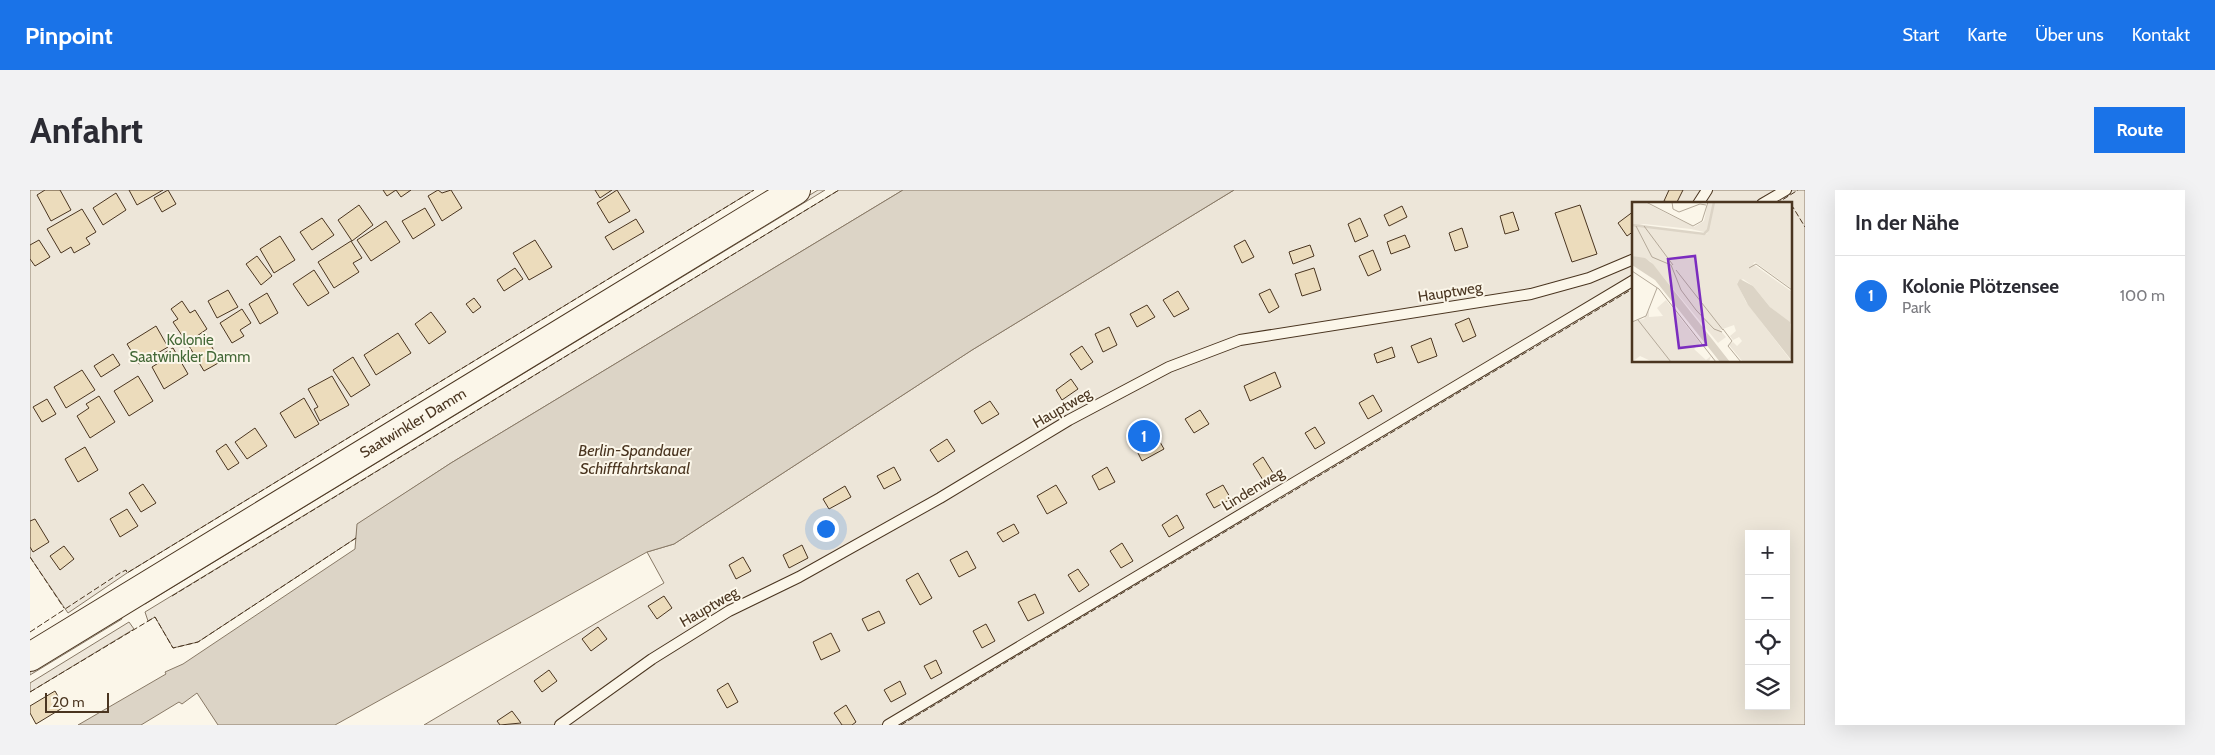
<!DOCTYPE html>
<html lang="de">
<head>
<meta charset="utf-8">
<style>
	:root { --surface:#fff; --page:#f2f2f3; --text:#2b2b33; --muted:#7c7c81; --line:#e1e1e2; --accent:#1a73e8 }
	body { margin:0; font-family:Cabin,sans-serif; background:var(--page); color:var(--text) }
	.controls { position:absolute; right:15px; bottom:15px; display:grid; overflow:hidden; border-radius:0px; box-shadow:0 5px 20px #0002 }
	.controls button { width:45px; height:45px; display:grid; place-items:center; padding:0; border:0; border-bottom:1px solid var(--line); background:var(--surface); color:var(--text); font:25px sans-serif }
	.scale { position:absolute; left:15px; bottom:12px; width:64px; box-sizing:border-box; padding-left:5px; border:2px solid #4a3520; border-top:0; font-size:14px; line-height:18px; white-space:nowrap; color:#4a3520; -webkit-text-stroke:4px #fbf6e9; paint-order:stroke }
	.you { position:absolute; left:795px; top:338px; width:18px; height:18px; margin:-12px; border:4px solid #fff; border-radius:50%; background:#1a73e8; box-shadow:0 0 0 8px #1a73e833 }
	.badge { display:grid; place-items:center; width:32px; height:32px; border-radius:50%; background:var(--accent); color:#fff; font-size:16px; font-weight:700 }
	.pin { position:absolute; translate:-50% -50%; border:2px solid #fff; box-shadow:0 1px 5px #0006 }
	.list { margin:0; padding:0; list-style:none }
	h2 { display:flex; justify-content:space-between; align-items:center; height:65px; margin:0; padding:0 20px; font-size:21px }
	h2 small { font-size:16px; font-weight:400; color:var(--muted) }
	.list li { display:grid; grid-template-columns:32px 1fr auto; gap:15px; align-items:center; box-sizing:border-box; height:80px; padding:0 20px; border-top:1px solid var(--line) }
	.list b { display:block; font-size:19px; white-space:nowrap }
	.list p { margin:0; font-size:16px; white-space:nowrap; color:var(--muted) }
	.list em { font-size:16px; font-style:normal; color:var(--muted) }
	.icon { flex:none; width:28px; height:28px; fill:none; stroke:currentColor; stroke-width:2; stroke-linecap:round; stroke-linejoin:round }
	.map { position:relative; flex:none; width:1775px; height:535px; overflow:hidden; border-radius:0px }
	header { display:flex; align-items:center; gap:30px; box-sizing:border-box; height:70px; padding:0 25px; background:var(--accent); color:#fff }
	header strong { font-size:24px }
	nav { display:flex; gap:28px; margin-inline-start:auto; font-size:18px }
	.intro { display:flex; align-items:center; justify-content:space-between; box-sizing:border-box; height:120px; padding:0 30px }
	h1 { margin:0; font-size:35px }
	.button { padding:12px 22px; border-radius:0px; background:var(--accent); color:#fff; font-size:18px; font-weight:700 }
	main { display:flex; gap:30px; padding:0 30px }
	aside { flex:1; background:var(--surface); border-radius:0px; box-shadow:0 5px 20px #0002 }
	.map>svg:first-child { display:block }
	.green { fill:#ede6d9; stroke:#887966; fill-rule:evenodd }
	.water { fill:#dcd4c6; stroke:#887966 }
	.building { fill:#ecdcbc; stroke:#4a3520 }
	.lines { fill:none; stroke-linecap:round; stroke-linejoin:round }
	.service-casing { stroke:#4a3520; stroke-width:12 }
	.secondary-casing { stroke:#4a3520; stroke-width:30 }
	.service { stroke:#fbf6e9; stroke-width:10 }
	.secondary { stroke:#fbf6e9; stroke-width:28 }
	.fence { stroke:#4a3520; stroke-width:1; stroke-dasharray:6 2.5; stroke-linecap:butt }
	.labels { text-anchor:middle; stroke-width:4; stroke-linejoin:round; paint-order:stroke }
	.street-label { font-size:15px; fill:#4a3520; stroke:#fbf6e9 }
	.park-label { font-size:15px; fill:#436837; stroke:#fbf6e9 }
	.water-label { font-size:16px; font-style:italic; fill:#4a3520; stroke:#fbf6e9 }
	.inset-river { fill:none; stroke:#dcd4c6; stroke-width:2.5 }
	.inset-road { fill:none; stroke:#b4a999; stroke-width:1 }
	.view { fill:#7b2cbf; fill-opacity:0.15; stroke:#7b2cbf; stroke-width:2.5 }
	.inset-edge { fill:none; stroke:#4a3520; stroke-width:2.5 }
</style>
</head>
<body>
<header>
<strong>Pinpoint</strong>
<nav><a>Start</a><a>Karte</a><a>Über uns</a><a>Kontakt</a></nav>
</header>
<div class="intro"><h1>Anfahrt</h1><a class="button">Route</a></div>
<main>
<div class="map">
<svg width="1775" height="535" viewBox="0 0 1775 535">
	<rect width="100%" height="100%" fill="#fbf6e9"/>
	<g class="green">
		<polygon points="0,0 724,0 97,383 38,423 0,367"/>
		<polygon points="788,0 795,0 115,414 113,411"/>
		<polygon points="809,0 873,0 421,273 328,334 326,348 168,452 143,458 125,427 118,431 115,422"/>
		<path d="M1204,0H1775V535H394L634,393L617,362L644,354L942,160ZM1604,14H1761V171H1604ZM1719,344H1756V516H1719Z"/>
		<polygon points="90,425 92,429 0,485 0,481"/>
		<polygon points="99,432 104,439 0,502 0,493"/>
	</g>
	<polygon class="water" points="873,0 1204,0 942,160 644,354 617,362 305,535 188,535 167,503 152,514 149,512 111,535 48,535 136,484 135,482 153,474 325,359 327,334 421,273"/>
	<g class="building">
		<polygon points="15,0 30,0 41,20 21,31 7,5"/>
		<polygon points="99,0 133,0 107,15"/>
		<polygon points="138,0 146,14 132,22 124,8"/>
		<polygon points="353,0 366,0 357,6"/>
		<polygon points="366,0 381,0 371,7"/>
		<polygon points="408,0 412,3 421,0 432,18 412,31 398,6"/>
		<polygon points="565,0 582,0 570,8"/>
		<polygon points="587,0 600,21 579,33 567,13"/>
		<polygon points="1639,0 1653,0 1646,14 1634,11"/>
		<polygon points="86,3 96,20 73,35 63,18"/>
		<polygon points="329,15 343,35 322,51 308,30"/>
		<polygon points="1550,15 1567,64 1542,72 1525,23"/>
		<polygon points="1372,16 1377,27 1359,36 1354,25"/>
		<polygon points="395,18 405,35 383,49 372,31"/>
		<polygon points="52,19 66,42 56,48 60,54 44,63 41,57 31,63 17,39"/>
		<polygon points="1604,21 1604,41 1597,46 1588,33"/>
		<polygon points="1483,22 1489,40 1475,44 1470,26"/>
		<polygon points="292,28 304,45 282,60 270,42"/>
		<polygon points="1330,28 1338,46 1325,52 1318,34"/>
		<polygon points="606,29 614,42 583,60 575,47"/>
		<polygon points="356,31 370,52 341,71 327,50"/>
		<polygon points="1432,38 1438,57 1425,61 1419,43"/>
		<polygon points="1375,45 1380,57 1361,64 1357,52"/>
		<polygon points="250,46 265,70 244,83 230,59"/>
		<polygon points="9,50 20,67 5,76 0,69 0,55"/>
		<polygon points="505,50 522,77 499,90 483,63"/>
		<polygon points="1215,50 1224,67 1212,73 1204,56"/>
		<polygon points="321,51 332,68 323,73 329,82 304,98 288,72"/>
		<polygon points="1280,55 1284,66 1263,74 1259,62"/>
		<polygon points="1343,60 1351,80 1338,86 1329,66"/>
		<polygon points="227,66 242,86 231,95 216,74"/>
		<polygon points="485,78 493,89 474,101 467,90"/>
		<polygon points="1284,78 1291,100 1272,106 1265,84"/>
		<polygon points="284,80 299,103 278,116 263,94"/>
		<polygon points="1240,99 1249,117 1239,123 1229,104"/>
		<polygon points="198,100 208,117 187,128 178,111"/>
		<polygon points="1148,101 1159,119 1144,127 1133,110"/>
		<polygon points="237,103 248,123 230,134 219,114"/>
		<polygon points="444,108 451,117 443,123 436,114"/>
		<polygon points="152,111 160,123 165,120 177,139 157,153 143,132 148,129 141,119"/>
		<polygon points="1117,115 1125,127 1107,137 1100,124"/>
		<polygon points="212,119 221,133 210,140 214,146 202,153 190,133"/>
		<polygon points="401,122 416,142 399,154 385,134"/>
		<polygon points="1439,128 1446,146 1433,152 1425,134"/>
		<polygon points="126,136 138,157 109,174 97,154"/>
		<polygon points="1079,137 1087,155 1073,162 1065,144"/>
		<polygon points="368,143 381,163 346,185 334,165"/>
		<polygon points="176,146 190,172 174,181 159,156"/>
		<polygon points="1401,148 1407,166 1388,173 1381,156"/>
		<polygon points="1052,156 1063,172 1051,180 1040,164"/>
		<polygon points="1362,157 1365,167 1347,173 1344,164"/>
		<polygon points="143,158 158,184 134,199 122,177 130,172 127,167"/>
		<polygon points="83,164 90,175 71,187 64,176"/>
		<polygon points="323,167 340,195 321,207 303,180"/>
		<polygon points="52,180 65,200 36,218 24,197"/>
		<polygon points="1245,182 1251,197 1220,211 1214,196"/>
		<polygon points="108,186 123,211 99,226 84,201"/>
		<polygon points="302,186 319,215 290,231 284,219 288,217 278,199"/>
		<polygon points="1041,189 1048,199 1032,210 1026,200"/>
		<polygon points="1343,205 1352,221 1338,229 1329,213"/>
		<polygon points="69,206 85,232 60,248 47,226 59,218 56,214"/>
		<polygon points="274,208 289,234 265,248 250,223"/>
		<polygon points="17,209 26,224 12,232 3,217"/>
		<polygon points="960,211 969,224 952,234 944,221"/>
		<polygon points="1170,220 1179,234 1164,243 1155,229"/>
		<polygon points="1285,237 1295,253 1285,259 1275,243"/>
		<polygon points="225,238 237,256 217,269 205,252"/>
		<polygon points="1126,245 1134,259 1112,271 1105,257"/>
		<polygon points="917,249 925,261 908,272 900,260"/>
		<polygon points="196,254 209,273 198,280 186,261"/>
		<polygon points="55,257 68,280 48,292 35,269"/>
		<polygon points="1233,267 1243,283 1233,290 1223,274"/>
		<polygon points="864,277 871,290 854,299 847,286"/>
		<polygon points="1077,277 1085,292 1069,300 1062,286"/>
		<polygon points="113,294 126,313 111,322 99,303"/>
		<polygon points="1026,295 1037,313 1017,324 1007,306"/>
		<polygon points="1193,295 1201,309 1184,318 1176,304"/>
		<polygon points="815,296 821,307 799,319 793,309"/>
		<polygon points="97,319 108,336 90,347 80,329"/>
		<polygon points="1147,325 1154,338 1139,347 1132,335"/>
		<polygon points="5,329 19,352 3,362 0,357 0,331"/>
		<polygon points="984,334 989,343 973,352 967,343"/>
		<polygon points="1092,353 1103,371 1091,378 1080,361"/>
		<polygon points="772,355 778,368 759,378 753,365"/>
		<polygon points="34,356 44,369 30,380 20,366"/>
		<polygon points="937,361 946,378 929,387 920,370"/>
		<polygon points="713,367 721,381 706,389 699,375"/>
		<polygon points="1048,379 1059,395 1049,402 1038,385"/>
		<polygon points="888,383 902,408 890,415 876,390"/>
		<polygon points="1005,404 1014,423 998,431 988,412"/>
		<polygon points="634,406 642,418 627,429 618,416"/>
		<polygon points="849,421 855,433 838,441 832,429"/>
		<polygon points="956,434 965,451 952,458 943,441"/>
		<polygon points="568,437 577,449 561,461 552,449"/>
		<polygon points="801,443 810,461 791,470 783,452"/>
		<polygon points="906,470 912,483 901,489 894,476"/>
		<polygon points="519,480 527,491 512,502 504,491"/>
		<polygon points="870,491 876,504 861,512 854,500"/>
		<polygon points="698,493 708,512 697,518 687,500"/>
		<polygon points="25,501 34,517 6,534 0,523 0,516"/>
		<polygon points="816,515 826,532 822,535 812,535 804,523"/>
		<polygon points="482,521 491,533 470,535 467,531"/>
	</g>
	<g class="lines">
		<defs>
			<g id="service">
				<polyline points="1668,14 1677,0"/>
				<polyline points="1732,14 1756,0"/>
				<polyline points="530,535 622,469 699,421 769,387 910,308 1039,230 1139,177 1210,150 1501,104 1559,88 1604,69"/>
				<polyline points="858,535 1604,90"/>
			</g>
			<polyline id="secondary" points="0,467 766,0"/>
		</defs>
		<use href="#service" class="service-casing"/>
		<use href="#secondary" class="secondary-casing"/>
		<use href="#service" class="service"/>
		<use href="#secondary" class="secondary"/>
		<g class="fence">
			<polyline points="1746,14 1768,0"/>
			<polyline points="1761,14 1775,37"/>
			<polyline points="0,367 34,418"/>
			<polyline points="142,406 809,0"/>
			<polyline points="0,442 90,383 96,380 97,383 724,0"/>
			<polyline points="0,502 125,427 143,458 168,452 326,348"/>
			<polyline points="871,535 1604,98"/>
		</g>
	</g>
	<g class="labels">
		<g class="street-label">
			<text transform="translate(1420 102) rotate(-9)" y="5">Hauptweg</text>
			<text transform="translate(1032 218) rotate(-30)" y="5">Hauptweg</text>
			<text transform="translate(383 233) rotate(-31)" y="5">Saatwinkler Damm</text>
			<text transform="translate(1223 299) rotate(-31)" y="5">Lindenweg</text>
			<text transform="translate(679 417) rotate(-30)" y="5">Hauptweg</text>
		</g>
		<g class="park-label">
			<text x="160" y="155">Kolonie<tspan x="160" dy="17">Saatwinkler Damm</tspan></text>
		</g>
		<g class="water-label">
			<text x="605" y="266">Berlin-Spandauer<tspan x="605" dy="18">Schifffahrtskanal</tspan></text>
		</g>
	</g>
	<g transform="translate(1602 12)">
		<rect width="160" height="160" fill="#fbf6e9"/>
		<path d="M0,0H12L62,25L72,19L76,0H160V87L123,60L121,62L160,90V123L138,105L121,84L111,77L105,81L114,100L160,160H111L97,143L101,140L105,144L110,139L107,135L101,138L98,134L104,129L102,123L88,128L94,135L86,141L18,59L0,54ZM12,22L59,27L76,31L71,33L7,23ZM34,98L68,141L62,147L74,158L79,154L77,160H21L8,154L0,160V119L12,117L17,108V115L31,114L25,106Z" fill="#ede6d9" fill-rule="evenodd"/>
		<path d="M0,54L13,56L21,62L98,160H88L23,78L0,63ZM108,77L121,84L138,105L158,120L160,159L116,103L105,82Z" fill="#dcd4c6"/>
		<path class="inset-river" d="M0,23L72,32L76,28L82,0"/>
		<path class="inset-road" d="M14,0L61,24L70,19L76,0M40,0L41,7L47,10L68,2L74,3M4,24L20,55L39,63L49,88L64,108L82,127L90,130M12,24L41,63M117,66L124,62L160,88M44,68L91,128M0,69L27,87L84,160M6,118L39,160M0,120L14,114L25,86M91,127L100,139L96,144L109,160"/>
		<path class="view" d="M63,54L74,143L47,146L36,57Z"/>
		<rect width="160" height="160" class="inset-edge"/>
	</g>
</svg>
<div class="controls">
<button>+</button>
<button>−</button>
<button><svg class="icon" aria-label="locate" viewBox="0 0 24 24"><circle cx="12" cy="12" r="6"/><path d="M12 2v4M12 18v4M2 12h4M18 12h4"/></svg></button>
<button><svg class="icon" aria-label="layers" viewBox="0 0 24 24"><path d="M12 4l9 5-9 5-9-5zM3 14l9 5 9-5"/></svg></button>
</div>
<div class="scale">20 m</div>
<div class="you"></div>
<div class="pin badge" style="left:1114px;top:246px">1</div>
</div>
<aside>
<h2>In der Nähe<small></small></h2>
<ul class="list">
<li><span class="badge">1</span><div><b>Kolonie Plötzensee</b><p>Park</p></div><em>100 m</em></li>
</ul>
</aside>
</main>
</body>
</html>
